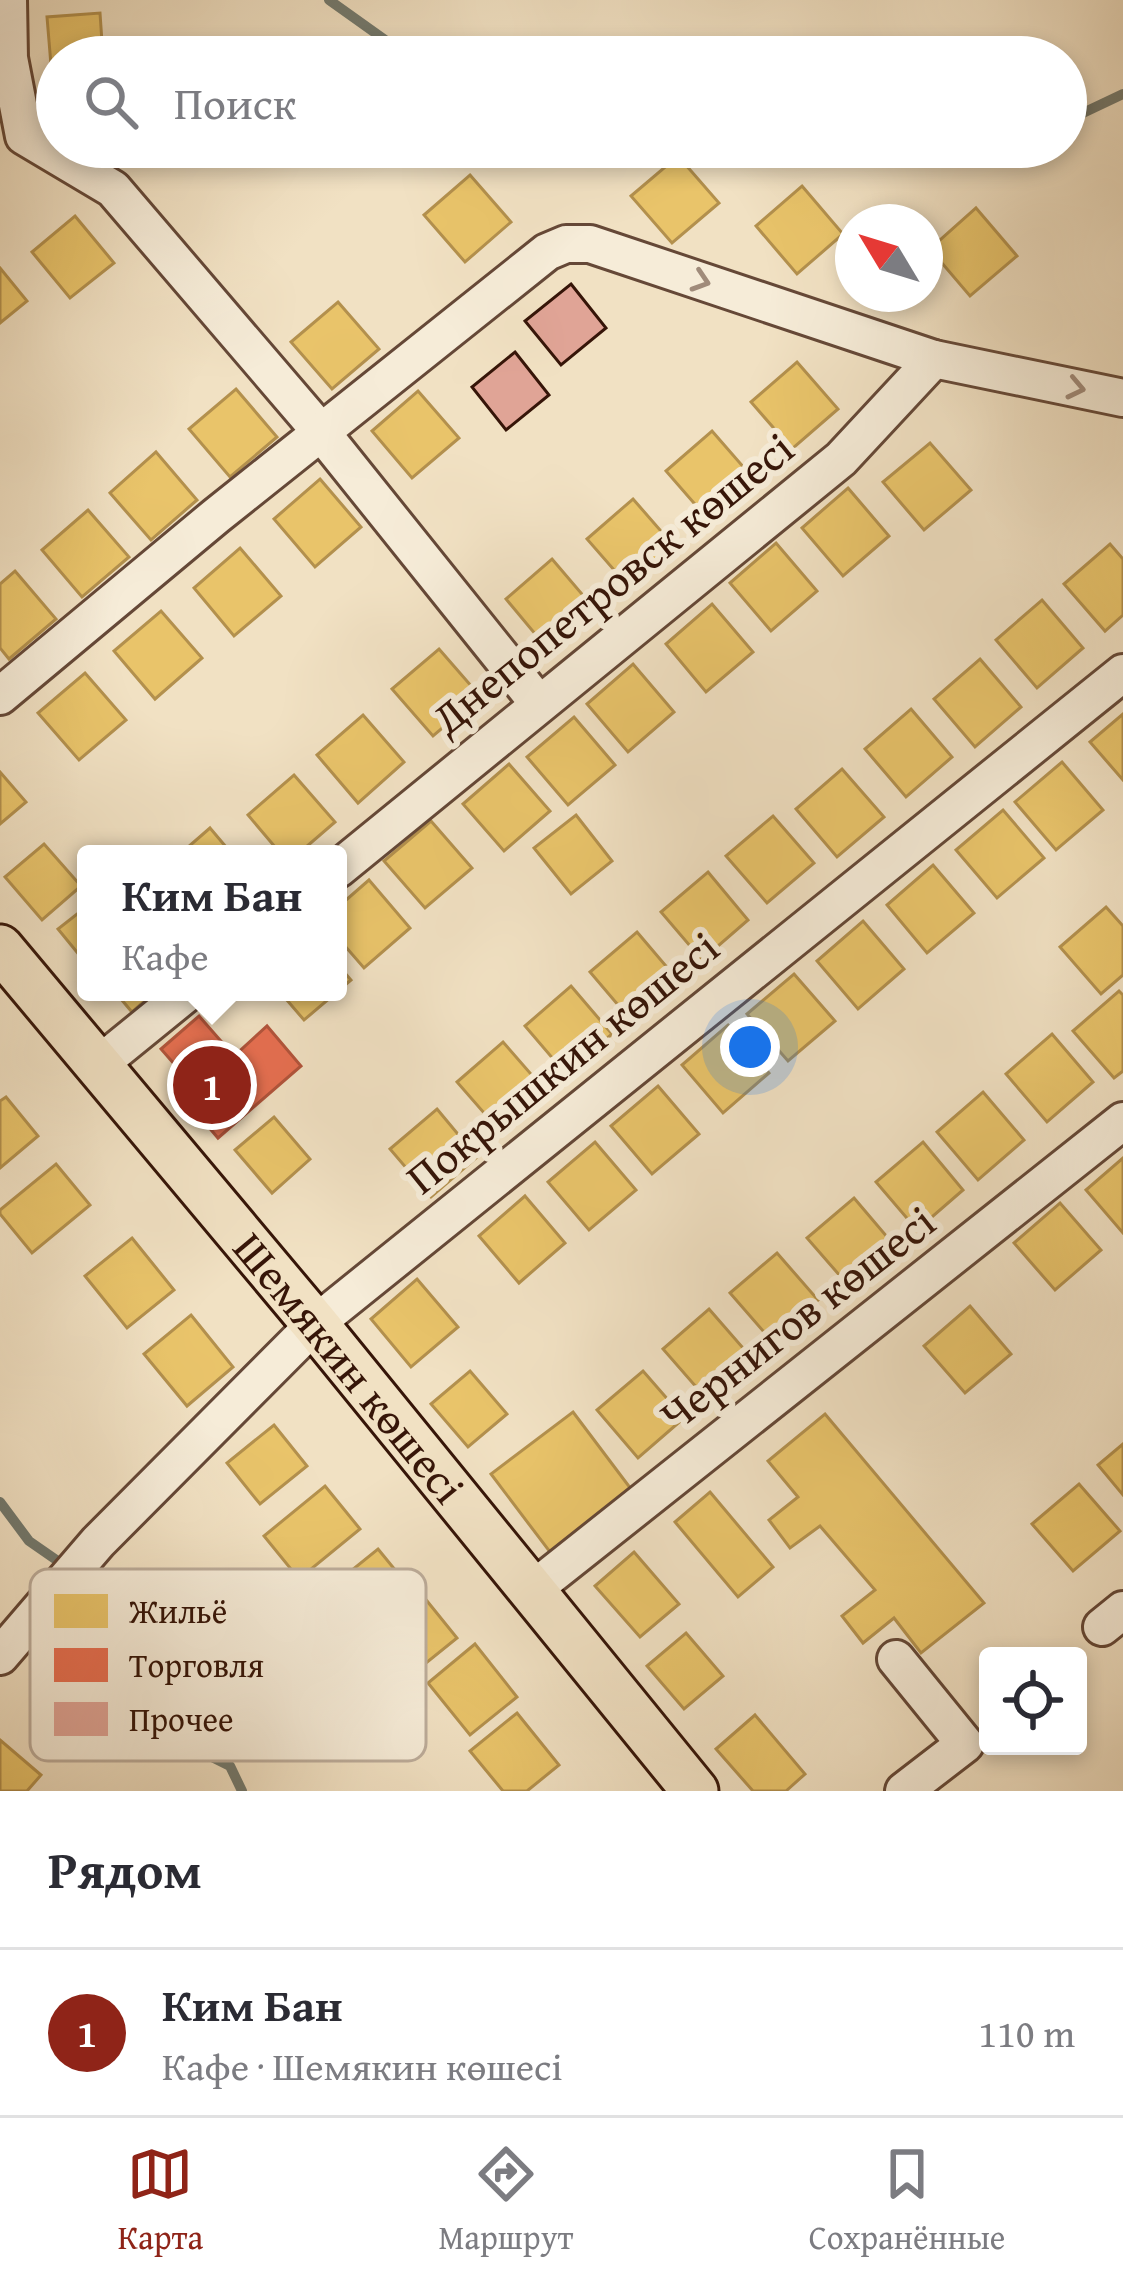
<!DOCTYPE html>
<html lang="ru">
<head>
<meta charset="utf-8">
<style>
	:root { --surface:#fff; --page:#f7f7f7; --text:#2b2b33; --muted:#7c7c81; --line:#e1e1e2; --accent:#8f2418 }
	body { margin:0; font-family:"Gentium Book Plus",serif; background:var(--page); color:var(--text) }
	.controls { position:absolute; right:36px; bottom:36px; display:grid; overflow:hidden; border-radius:12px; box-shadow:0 6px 18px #0003 }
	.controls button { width:108px; height:108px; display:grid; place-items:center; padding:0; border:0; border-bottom:3px solid var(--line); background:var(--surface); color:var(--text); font:60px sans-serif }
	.compass { position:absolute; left:835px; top:204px; width:108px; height:108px; border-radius:50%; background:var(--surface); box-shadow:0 6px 18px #0003; rotate:308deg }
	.you { position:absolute; left:750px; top:1047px; width:42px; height:42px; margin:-30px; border:9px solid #fff; border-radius:50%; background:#1a73e8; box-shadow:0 0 0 18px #1a73e833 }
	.badge { display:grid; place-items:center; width:78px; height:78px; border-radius:50%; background:var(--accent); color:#fff; font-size:39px; font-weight:700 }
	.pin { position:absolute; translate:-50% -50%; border:6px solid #fff; box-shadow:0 3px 12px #0006 }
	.popup { position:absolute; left:77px; top:845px; width:270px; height:156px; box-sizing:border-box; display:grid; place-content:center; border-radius:12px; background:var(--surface); filter:drop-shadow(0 3px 9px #0005); font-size:39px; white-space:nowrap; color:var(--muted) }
	.popup b { font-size:45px; color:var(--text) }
	.popup::after { content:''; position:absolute; left:50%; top:100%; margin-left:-24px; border:24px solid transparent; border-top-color:var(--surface) }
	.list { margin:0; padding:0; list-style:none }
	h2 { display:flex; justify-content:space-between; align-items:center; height:156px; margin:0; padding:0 48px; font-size:51px }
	h2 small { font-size:39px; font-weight:400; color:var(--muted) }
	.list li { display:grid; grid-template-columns:78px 1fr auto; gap:36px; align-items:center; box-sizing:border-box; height:168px; padding:0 48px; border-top:3px solid var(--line) }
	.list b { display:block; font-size:45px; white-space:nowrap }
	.list p { margin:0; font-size:39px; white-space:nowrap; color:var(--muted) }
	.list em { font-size:39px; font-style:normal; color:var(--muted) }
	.icon { flex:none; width:66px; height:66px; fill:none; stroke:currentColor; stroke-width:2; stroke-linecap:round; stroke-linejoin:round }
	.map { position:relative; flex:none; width:1123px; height:1791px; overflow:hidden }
	.search { position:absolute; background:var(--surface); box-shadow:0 6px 18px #0003; left:36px; right:36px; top:36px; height:132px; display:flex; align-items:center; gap:30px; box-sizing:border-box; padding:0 42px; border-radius:66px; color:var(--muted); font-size:45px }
	.sheet { height:324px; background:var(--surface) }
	nav { display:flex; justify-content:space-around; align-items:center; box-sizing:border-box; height:168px; border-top:3px solid var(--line); background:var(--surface); font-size:33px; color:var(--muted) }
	nav a { display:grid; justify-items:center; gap:6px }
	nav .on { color:var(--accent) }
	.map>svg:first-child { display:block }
	.homes { fill:#e9c46a; stroke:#b3904d; stroke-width:3 }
	.shops { fill:#e76f51; stroke:#b2543b; stroke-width:3 }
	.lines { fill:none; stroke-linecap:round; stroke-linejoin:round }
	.stream { stroke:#737a6f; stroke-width:10 }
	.building { fill:#e0a496; stroke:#361508; stroke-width:3 }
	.minor-casing { stroke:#654837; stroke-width:42 }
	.major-casing { stroke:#361508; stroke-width:51 }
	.minor { stroke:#f6ecd8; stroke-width:36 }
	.major { stroke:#f1e1c3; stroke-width:45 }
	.oneway { stroke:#a08b7a }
	.labels { text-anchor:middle; stroke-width:12; stroke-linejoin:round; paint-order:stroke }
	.street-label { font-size:45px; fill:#361508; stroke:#f6ecd8 }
	.key { fill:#f6ecd8; stroke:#bcac9a; stroke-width:3 }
	.key-label { font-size:33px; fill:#361508 }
</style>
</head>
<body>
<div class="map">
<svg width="1123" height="1791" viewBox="0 0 1123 1791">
	<rect width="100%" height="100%" fill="#f1e1c3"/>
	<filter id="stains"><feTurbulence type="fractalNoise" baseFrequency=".00167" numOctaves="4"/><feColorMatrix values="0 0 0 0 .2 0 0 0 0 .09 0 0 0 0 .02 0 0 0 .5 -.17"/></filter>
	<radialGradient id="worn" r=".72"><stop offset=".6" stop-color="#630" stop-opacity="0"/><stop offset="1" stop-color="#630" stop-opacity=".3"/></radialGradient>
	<g class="homes">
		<polygon points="100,13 103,57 57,57 57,77 52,77 47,17"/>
		<polygon points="678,156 719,203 672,243 631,196"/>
		<polygon points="470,175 511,222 465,262 424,215"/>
		<polygon points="802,186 843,234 797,274 756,226"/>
		<polygon points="976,208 1017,256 970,296 930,249"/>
		<polygon points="75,216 114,263 70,298 32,252"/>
		<polygon points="0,268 27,301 0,323"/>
		<polygon points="338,302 379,349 332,389 291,342"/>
		<polygon points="797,362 838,409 792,449 751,402"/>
		<polygon points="236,389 277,437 230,477 189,429"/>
		<polygon points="418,391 459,438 412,478 372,431"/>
		<polygon points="712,431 753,478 707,518 666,471"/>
		<polygon points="930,443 971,490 924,530 883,482"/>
		<polygon points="156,452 197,500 151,540 110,493"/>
		<polygon points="320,479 361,527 315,567 274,519"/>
		<polygon points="848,488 889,536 843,576 802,528"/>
		<polygon points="633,499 674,546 628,586 587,539"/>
		<polygon points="88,510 129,557 82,597 42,550"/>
		<polygon points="776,543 817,591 771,631 730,583"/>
		<polygon points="1110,544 1123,559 1123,615 1105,631 1064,584"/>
		<polygon points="240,548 281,596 234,636 194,588"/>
		<polygon points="552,559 593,607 546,647 506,599"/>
		<polygon points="15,571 56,619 9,659 0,648 0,584"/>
		<polygon points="1042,600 1083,648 1037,688 996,640"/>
		<polygon points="712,604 753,652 706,692 666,644"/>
		<polygon points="161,611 202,658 155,699 114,651"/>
		<polygon points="439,649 480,696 433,736 392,689"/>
		<polygon points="980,659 1021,707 975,747 934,699"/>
		<polygon points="633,664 674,712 628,752 587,704"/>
		<polygon points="85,673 126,720 79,760 38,713"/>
		<polygon points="911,709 952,757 906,797 865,749"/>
		<polygon points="1123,714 1123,780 1090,742"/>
		<polygon points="363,715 404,762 358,803 317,755"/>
		<polygon points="574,717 615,765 568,805 527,757"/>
		<polygon points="1062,762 1103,810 1056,850 1015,802"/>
		<polygon points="509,764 550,811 504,851 463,804"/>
		<polygon points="842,769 884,817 837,857 796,809"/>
		<polygon points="0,772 26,802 0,824"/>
		<polygon points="294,775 335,822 298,854 281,854 248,815"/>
		<polygon points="1003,810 1044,858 997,898 956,850"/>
		<polygon points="576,815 612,861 571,894 534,848"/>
		<polygon points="773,816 814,863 767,903 726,856"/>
		<polygon points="431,821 472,868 425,908 384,861"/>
		<polygon points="210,828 232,854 180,854"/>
		<polygon points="44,844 81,886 42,920 5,877"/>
		<polygon points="933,865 974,913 927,953 887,905"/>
		<polygon points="708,872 748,920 702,960 661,912"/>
		<polygon points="369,880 410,928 364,968 338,938 338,907"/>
		<polygon points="86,907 86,961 85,962 58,929"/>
		<polygon points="1106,907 1123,926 1123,975 1101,994 1060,947"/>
		<polygon points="863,921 904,969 858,1009 817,961"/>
		<polygon points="637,932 677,979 630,1019 590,972"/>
		<polygon points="338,965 351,980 338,991"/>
		<polygon points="794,974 835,1021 788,1061 747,1014"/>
		<polygon points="571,986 612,1034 566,1074 525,1026"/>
		<polygon points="1119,991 1123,995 1123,1071 1114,1078 1073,1031"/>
		<polygon points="115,992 155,992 132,1012"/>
		<polygon points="280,992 337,992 304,1020"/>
		<polygon points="728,1025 769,1073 723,1113 682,1065"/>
		<polygon points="1052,1034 1093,1082 1047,1122 1006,1074"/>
		<polygon points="503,1042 544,1089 498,1129 457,1082"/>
		<polygon points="658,1086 699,1134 652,1174 611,1126"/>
		<polygon points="983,1092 1024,1140 978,1180 937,1132"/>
		<polygon points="6,1097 38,1136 0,1168 0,1101"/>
		<polygon points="437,1109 477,1157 431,1197 390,1149"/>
		<polygon points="274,1117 310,1159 272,1193 235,1150"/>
		<polygon points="595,1142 636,1190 589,1230 548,1182"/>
		<polygon points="923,1142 963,1190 917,1230 876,1182"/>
		<polygon points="1123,1158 1123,1233 1086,1190"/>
		<polygon points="56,1164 90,1205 32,1253 0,1214 0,1210"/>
		<polygon points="525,1196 565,1243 519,1283 479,1236"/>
		<polygon points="854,1198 894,1245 848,1285 807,1238"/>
		<polygon points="1060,1203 1101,1250 1055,1290 1014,1243"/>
		<polygon points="132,1238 174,1290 127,1328 85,1276"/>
		<polygon points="777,1253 818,1300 771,1340 730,1293"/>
		<polygon points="417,1279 458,1327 411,1367 371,1319"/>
		<polygon points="970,1306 1011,1354 965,1393 924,1346"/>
		<polygon points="709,1309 750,1356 704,1396 663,1349"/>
		<polygon points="191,1315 233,1367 187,1406 144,1354"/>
		<polygon points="470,1371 507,1414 468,1447 431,1404"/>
		<polygon points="643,1371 684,1418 638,1458 597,1410"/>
		<polygon points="573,1412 631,1489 550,1552 491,1474"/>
		<polygon points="825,1414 984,1603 921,1653 894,1618 863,1643 842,1616 875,1590 820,1526 790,1548 769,1520 798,1497 768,1461"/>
		<polygon points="274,1425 307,1466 260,1504 227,1463"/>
		<polygon points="1123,1444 1123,1495 1098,1465"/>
		<polygon points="1079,1484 1120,1531 1073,1571 1032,1524"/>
		<polygon points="325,1486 360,1529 299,1579 264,1536"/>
		<polygon points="710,1492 773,1567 738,1597 675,1522"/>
		<polygon points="378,1549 414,1593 368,1632 331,1587"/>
		<polygon points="634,1552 679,1604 640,1637 595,1586"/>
		<polygon points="423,1596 457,1638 410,1676 376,1635"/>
		<polygon points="686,1633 723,1676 684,1709 647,1666"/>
		<polygon points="475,1644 517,1697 470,1735 428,1683"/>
		<polygon points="517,1713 559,1765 527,1791 503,1791 470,1751"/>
		<polygon points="755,1715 805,1774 786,1791 753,1791 716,1749"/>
		<polygon points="0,1740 41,1775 27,1791 0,1791"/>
	</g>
	<polygon class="shops" points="199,1016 234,1056 267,1026 301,1066 218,1138 178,1091 189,1081 161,1049"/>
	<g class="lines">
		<g class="stream">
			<polyline points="329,0 409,57"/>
			<polyline points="1066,121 1123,94"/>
			<polyline points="535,147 548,156 566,147"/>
			<polyline points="0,1502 29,1541 127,1609 158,1645 164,1703 178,1740 230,1766 242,1791"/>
		</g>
	</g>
	<g class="building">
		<polygon points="571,284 606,328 561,365 525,321"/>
		<polygon points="515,352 549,395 506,430 472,387"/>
	</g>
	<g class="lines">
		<defs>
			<g id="minor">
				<polyline points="8,0 9,58 24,136 113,189 321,432 539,704"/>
				<polyline points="0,696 216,516 547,252 566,244 590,244 934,359 1123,398"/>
				<polyline points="338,869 841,459 934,359"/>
				<polyline points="97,1066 188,992"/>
				<polyline points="531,1591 1123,1121"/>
				<polyline points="1102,1627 1123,1610"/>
				<polyline points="0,1656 98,1542 315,1324 1123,673"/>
				<polyline points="896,1659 965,1744 904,1791"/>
			</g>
			<g id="major">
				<path id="s1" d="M0,948L315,1324L695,1791"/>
			</g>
		</defs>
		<use href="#minor" class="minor-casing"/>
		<use href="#major" class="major-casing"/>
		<use href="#minor" class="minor"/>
		<use href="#major" class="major"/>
	</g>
	<defs><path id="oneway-chevron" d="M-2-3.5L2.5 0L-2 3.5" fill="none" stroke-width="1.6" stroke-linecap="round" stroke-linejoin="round" transform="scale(3)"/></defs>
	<g class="oneway">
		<use href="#oneway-chevron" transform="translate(701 281) rotate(18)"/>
		<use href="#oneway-chevron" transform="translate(1076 388) rotate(12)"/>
	</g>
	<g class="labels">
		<g class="street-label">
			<text transform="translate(612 583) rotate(-39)" y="16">Днепопетровск көшесі</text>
			<text transform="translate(562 1062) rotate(-39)" y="16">Покрышкин көшесі</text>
			<text transform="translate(797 1318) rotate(-38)" y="16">Чернигов көшесі</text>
			<text dy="16" stroke="none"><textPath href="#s1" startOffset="546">Шемякин көшесі</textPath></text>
		</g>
	</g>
	<rect x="30" y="1569" width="396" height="192" rx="18" class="key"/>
	<rect x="54" y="1594" width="54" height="34" fill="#e9c46a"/>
	<rect x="54" y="1648" width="54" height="34" fill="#e76f51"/>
	<rect x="54" y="1702" width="54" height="34" fill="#e0a496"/>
	<g class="key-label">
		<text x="129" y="1623">Жильё</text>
		<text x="129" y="1677">Торговля</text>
		<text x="129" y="1731">Прочее</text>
	</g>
	<rect width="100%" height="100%" filter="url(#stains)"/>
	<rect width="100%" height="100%" fill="url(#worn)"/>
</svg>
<div class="controls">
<button><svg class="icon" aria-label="locate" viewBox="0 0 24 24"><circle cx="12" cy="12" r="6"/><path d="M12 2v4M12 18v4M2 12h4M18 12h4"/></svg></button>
</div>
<svg class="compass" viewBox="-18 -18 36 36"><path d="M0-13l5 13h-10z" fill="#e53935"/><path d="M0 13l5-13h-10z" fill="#7c7c81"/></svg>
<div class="you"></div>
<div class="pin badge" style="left:212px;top:1085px">1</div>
<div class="popup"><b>Ким Бан</b>Кафе</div>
<div class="search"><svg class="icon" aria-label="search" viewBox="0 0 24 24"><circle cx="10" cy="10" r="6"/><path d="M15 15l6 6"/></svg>Поиск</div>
</div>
<section class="sheet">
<h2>Рядом<small></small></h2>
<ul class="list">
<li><span class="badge">1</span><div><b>Ким Бан</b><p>Кафе · Шемякин көшесі</p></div><em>110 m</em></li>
</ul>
</section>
<nav>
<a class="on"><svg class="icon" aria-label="map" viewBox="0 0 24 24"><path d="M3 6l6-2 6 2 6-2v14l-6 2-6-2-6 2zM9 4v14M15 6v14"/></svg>Карта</a>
<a><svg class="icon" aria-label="directions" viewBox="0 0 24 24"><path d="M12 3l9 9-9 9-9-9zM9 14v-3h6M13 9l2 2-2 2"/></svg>Маршрут</a>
<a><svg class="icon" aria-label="saved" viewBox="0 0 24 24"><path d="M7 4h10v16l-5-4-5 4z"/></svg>Сохранённые</a>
</nav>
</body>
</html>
